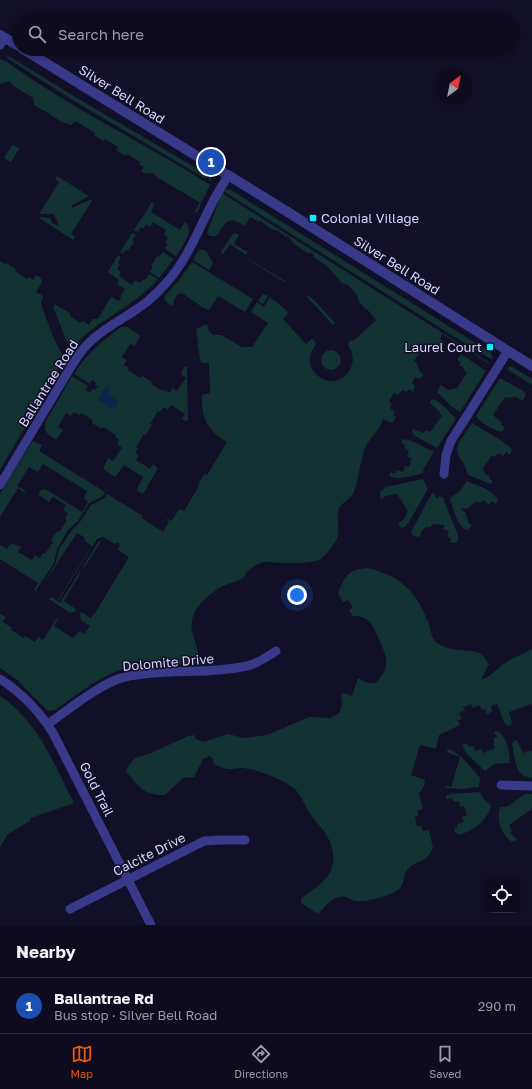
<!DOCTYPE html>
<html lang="en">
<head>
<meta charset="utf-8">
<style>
	:root { --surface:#0e0b1e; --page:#171427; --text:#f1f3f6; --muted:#9b9ba4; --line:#2e2b3c; --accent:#ea580c }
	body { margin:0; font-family:"Golos Text",sans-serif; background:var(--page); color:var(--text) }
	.controls { position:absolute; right:12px; bottom:12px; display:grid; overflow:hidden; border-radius:8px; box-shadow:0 2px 6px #0003 }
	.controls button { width:36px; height:36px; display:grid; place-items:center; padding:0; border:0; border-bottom:1px solid var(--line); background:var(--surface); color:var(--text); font:20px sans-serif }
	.compass { position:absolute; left:436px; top:68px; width:36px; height:36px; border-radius:50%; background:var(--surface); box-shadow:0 2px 6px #0003; rotate:32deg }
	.you { position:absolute; left:297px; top:595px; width:14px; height:14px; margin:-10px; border:3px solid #fff; border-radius:50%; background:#1a73e8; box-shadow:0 0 0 6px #1a73e833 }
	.badge { display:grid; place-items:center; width:26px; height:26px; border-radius:50%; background:var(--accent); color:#fff; font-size:13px; font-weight:700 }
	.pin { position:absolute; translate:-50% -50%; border:2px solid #fff; box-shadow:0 1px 4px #0006 }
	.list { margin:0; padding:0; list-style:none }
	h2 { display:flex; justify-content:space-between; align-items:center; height:52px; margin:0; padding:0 16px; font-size:17px }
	h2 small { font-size:13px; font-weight:400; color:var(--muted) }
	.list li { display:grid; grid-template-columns:26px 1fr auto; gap:12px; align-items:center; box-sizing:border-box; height:56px; padding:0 16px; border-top:1px solid var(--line) }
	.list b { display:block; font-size:15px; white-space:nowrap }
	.list p { margin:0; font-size:13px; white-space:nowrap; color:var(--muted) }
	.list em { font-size:13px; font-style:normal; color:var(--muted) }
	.icon { flex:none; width:22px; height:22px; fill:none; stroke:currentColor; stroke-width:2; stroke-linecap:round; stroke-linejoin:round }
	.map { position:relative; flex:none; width:532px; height:925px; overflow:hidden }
	.search { position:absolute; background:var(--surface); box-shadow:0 2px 6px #0003; left:12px; right:12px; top:12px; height:44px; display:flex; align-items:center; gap:10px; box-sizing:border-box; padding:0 14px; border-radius:22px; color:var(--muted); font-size:15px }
	.sheet { height:108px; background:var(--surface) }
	nav { display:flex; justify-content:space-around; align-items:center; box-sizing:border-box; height:56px; border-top:1px solid var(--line); background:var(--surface); font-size:11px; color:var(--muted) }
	nav a { display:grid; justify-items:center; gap:2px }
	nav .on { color:var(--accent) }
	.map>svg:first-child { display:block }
	.green { fill:#113230 }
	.water { fill:#0a254c }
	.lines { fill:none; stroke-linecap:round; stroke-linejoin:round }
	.minor { stroke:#383989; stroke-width:9 }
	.tertiary { stroke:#383989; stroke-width:10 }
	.poi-dot { fill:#02f1ff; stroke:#120f28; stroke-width:1.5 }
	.labels { text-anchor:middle; stroke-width:3; stroke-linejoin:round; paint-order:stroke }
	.street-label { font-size:13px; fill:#d9d6ff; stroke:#120f28 }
	.poi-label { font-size:13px; fill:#d9d6ff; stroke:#120f28; text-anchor:start }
</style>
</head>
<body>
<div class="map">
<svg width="532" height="925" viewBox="0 0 532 925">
	<rect width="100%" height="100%" fill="#120f28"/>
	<g class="green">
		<polygon points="7,56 12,58 72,95 208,175 211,177 212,181 208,180 209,178 207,176 206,179 74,101 7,58"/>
		<path d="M0,59L7,62C71,108 142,142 209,184L210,185L197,212L194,213L199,204V202L158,178L153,173H149L146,174L141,171L144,167L139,164L140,162L127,154L126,156L116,150L118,147L105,139L103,141L94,135L95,133L77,122H74L71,125L60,121L48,113L34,105L33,98L12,85L10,81L0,84Z"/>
		<polygon points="12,145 19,148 19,149 11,162 4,158"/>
		<polygon points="57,176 89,196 73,205 71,206 72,208 80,204 93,199 71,234 75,237 73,240 38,217 50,218 52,223 59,226 54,214 39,214 59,182 55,179"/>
		<polygon points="226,189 231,190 490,352 493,358 491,359 469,346 223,191"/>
		<path d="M222,193L490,363H488L442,334L440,339L444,342L440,349L436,346L434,349L429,346L426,352L422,350L414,361L418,364L417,365L420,372L424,374L420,379L415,377L412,383L415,386L413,392L409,389L407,392L402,390L398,395L394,393L389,401L392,404L390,408L395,412L393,415L396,417L392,423L383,419C379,432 372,435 367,444C359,460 360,478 353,494C349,501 339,503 338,512C336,520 340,529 338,536C336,543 325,557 319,560C310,563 292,564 283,563C277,563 270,561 264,562C259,563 252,567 248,571C246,573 245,576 243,578C237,582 229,583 223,586C212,591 203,600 196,610C183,632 203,645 197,663C170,664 142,662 117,671C95,680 74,697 55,710L48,711L16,679L0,668V614L6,617L3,622L12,628L11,630L24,638L25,636L35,642L38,637L43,640L57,618L58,619L54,626L73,638L79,631L84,634L90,626L81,620L80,615L81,612L91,618L95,613L129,557L118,550L120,545L117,542L115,544L103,537L97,539L58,601L60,603L99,541L103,540L114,547L102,540L86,565C82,568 79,572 79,577L75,582L64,601L76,609L74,612L70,613L49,599L51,597L57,601L92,546L85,541L84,537L77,533L38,593L55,565L59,549L72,530L80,522L91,505L105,498L107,494L143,516L142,518L163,532L169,522L166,518L172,521L179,509L184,511L199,486L198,485L204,474L207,475L227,442C206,429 202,419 202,395L210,393L209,363H202L200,360L196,329L207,324L209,331L213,335H221L242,347H252L268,323L251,312L257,302L264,307L270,297L287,311L288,314L283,319L306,344L312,339L314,340L316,344C314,348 311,351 310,356C307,375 330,389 345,376C352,370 355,359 351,350C350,349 348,346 348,345C348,342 350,341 351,340L353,341L376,320L367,309L366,310L359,302L357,295L348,285L344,284L341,282L326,265L313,257L314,255L310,252L309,254L294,244V243C290,240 291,238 287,236L286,237L278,231L271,229L260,221L259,222L250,217L245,226C225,214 227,224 216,236H210L207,233Z"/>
		<path d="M152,202L154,205L151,212L180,230L185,222C196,230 181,248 176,256L165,249L168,244L165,243L168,238L164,235L166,230L153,222L150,227L146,224L143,229L141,227L138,232L134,230Z"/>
		<polygon points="132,233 136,235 132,240 134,242 128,251 126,250 123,254 120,252"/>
		<polygon points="235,233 239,235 234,244 248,252 246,255 230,244 228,247 285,281 284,282 228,247 223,254 222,254 221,252 232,235"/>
		<polygon points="201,249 206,251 213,263 209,270 258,301 263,294 268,296 263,304 193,260 198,251"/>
		<polygon points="163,252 174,259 159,278 150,272 153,267 151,266 157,256 159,257"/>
		<path d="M118,255L121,257L118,263L120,264L117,269L121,272L119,276L132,285L135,280L140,283L143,279L145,280L149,274L158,279C135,306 101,318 77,343C72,345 69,344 66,340L54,309V304L70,313V316L80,323L83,321L89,325L93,319H98L110,298L112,297L118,301L120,300L121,295L125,289L117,284L119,280L108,272Z"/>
		<polygon points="0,261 5,264 6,263 16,269 15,271 27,279 29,277 33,280 36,275 41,278 42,282 36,292 43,296 41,303 42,307 54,339 65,359 0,470"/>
		<polygon points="192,262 253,299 245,312 218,296 209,310 202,307 182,293 178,294 174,300 173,305 171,306 164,299 165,296 180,279"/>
		<polygon points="308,295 316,302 335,323 333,325 307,297"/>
		<path d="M121,327H128L140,336L135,346L130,344L122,357L127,360L124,365L129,368L128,370L140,378L142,376L152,382L151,384L163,391L164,390L170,393L172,388L177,391L186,378L181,374L185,366L187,367L188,421H186L182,419L185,414L171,405L168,410L164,407L160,412L158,411L150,424L152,425L146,435L144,434L136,447L138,448L135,453L139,456L136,460L150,469L153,464L158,468L143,494L137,491V489L143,477L124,465L115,477L103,469L108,458L113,461L122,448L117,444L119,440L115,437L116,435L103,427L102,429L92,423L93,420L81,413L79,415L74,412L71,416L66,413L58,427L63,430L57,439H55C48,435 42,430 46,421L72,376L88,386L86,390L90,393L93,389L95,390L98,386L95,385L96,383L92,380L90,384L74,374C86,354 102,341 121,327Z"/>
		<circle cx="331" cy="360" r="10"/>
		<polygon points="461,354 486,371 460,412 451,406 437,392 441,385 448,390 457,388 467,373 464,370 464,368 459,365 461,362 457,360"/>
		<polygon points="511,366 532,379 532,385 508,370 508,367"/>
		<path d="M500,378L523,391L526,394L523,401L516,397L510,398L505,397L493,415L502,423L501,425L505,427L502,432C494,431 481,423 476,416Z"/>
		<path d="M432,399C441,401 449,412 456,419L437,448L415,436L412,432L413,429L423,433L426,430L430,432L442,416L439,413L440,412L430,403Z"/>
		<polygon points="472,423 502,441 512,449 510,455 506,452 503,456 498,453 494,457 492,455 483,468 485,474 490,477 489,479 493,481 491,484 468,475 465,466 458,455 457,450 459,442"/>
		<path d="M404,439L412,441L434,452L424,468L423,473C414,475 398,481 390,476V472L395,474L397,470L403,472L405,466L409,467L412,458L407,457L409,450L404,448L405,445L401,443Z"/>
		<polygon points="33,441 42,445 39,451 105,492 103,496 89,503 78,521 68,530 57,549 54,563 35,592 34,590 38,583 0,559 0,545 7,549 11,543 21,547 18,552 32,560 35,555 40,558 43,553 45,554 53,542 51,540 57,531 59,532 67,520 65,518 68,513 63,510 66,505 53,497 49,502 39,495 39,493 42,489 47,490 82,512 88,502 84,498 87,491 51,469 46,476 50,468 43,464 38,472 29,467 17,486 26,491 24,492 18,488 0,517 0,494 30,445"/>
		<polygon points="423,479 428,489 409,522 405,527 401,528 398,524 404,519 408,511 397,494 386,496 381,499 380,492 386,487"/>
		<path d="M466,481C476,485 495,490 498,501L495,504L492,501L489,505L484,500L480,503L477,501L467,509L462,508V510L465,512L469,523L472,526L467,530C457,527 453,508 450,499C456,492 462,492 466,481Z"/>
		<polygon points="432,493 436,495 435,497 438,498 439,496 443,498 458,535 458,540 455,543 450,543 451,538 447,537 449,531 443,529 444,525 432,524 431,527 426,527 421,532 420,537 414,536 411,534 413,528"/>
		<path d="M368,568C401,576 417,592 429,624C431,631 431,638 437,643C443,647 454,650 461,650C467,651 475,650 481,654C484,656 487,661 489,664L481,680C492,676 496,669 505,663C514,657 523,654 532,649V704L509,712L512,722L511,723L512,725L508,726L505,724L497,704L491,706L492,711L487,715L485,709L482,710L479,705L473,708L471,704L463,707L465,710L459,713L462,719L458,720L460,725L439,735L436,749L420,745L411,775L425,780L424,786L419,794L423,809L417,811L419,815L415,817L417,826H421L423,831L428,830C431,835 431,841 433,847C427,864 420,858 409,868C402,873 406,885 397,891C389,896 364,903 356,901C349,900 345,894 339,897C330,899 324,908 318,914L301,903V898C321,885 340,873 331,845C328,833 317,824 311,815C301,800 302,791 284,782C273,776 253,768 241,768C237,768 234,769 231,769C226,770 219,766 214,764L213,759L210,756L203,759L194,777L183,778L165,795C144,796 138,786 126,771L129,765L135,758L151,753L188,736L194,735L196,739L203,742L228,734L244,738L267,735L309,717L330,718L339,713L342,704L341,697L343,693L352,696L358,678L368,683H376C380,678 386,671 386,664C387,655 382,647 379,639C373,626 370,616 353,616L349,610L353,607L348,600L343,602L338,594C344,577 348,569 368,568Z"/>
		<path d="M0,696C39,722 53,763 74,803L31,818L30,821L8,834L0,847Z"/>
		<path d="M498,731C507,737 510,753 510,763L494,764L485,771L466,753L462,745L467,743L469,747L473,746L476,751L481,749L483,753L495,748L493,744L495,743L493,739L497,737L494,732Z"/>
		<path d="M517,740L523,753L531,750L532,753V778C513,776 516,759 512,744L513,741Z"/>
		<path d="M446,749C458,749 473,770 480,778L479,787L463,789L445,788L446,786L451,787L460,757L449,753Z"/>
		<path d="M480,792L483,798L491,806C487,821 473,831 459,835L455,832L454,828L458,827L457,824L464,822L462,817L467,815L464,806L460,807L459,801L454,802L452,798L446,799V796L449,794Z"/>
		<path d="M526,794H532V809L509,825L512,831L510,833L517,840L512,842C501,834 496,820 500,807C512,808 516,798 526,794Z"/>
	</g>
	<polygon class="water" points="106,386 111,389 108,394 119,401 114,410 98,400"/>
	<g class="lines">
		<g class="minor">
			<polyline points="0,45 5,38"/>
			<polyline points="444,474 446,455 451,441 508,351"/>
			<path d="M0,485L72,365C78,356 84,346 93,339C110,324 131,315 148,301C155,295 162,288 168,281C195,250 205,208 229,175"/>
			<path d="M0,679C22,693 39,711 53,733L151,925"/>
			<path d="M48,724C68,710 102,682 125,677C165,668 207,675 247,666C257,664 267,657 276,651"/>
			<polyline points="501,785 532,786"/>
			<polyline points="70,909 204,841 221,840 245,840"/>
		</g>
		<g class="tertiary">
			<polyline points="0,35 19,46"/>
			<polyline points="23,49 291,214 532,366"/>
		</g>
	</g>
	<g class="poi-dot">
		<rect x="309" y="214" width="8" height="8" rx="2"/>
		<rect x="486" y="343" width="8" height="8" rx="2"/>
	</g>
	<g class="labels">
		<g class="street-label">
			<text transform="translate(122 94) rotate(32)" y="5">Silver Bell Road</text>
			<text transform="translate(397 265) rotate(32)" y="5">Silver Bell Road</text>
			<text transform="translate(48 383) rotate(-58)" y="5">Ballantrae Road</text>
			<text transform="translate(168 662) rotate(-5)" y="5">Dolomite Drive</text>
			<text transform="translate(97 789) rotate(63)" y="5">Gold Trail</text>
			<text transform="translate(149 854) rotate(-27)" y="5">Calcite Drive</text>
		</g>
		<g class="poi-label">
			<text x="321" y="223">Colonial Village</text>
			<text x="482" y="352" text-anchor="end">Laurel Court</text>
		</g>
	</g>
</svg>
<div class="controls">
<button><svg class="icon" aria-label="locate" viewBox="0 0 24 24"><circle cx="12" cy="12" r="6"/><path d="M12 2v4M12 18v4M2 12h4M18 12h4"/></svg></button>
</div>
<svg class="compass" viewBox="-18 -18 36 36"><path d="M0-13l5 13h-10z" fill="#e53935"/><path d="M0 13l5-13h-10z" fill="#9b9ba4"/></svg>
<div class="you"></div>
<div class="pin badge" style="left:211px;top:162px;background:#1a4fb4">1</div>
<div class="search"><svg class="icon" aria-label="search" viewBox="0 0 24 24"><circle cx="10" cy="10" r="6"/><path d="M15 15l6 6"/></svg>Search here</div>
</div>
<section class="sheet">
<h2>Nearby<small></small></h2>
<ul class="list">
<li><span class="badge" style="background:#1a4fb4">1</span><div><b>Ballantrae Rd</b><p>Bus stop · Silver Bell Road</p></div><em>290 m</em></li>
</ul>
</section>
<nav>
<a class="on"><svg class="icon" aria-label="map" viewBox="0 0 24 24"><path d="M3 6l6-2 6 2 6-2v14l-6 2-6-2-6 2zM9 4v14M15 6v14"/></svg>Map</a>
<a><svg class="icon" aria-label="directions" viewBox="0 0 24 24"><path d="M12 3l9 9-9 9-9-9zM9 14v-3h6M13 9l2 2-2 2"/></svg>Directions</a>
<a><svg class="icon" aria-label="saved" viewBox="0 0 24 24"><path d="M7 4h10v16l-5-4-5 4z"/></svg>Saved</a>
</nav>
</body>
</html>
